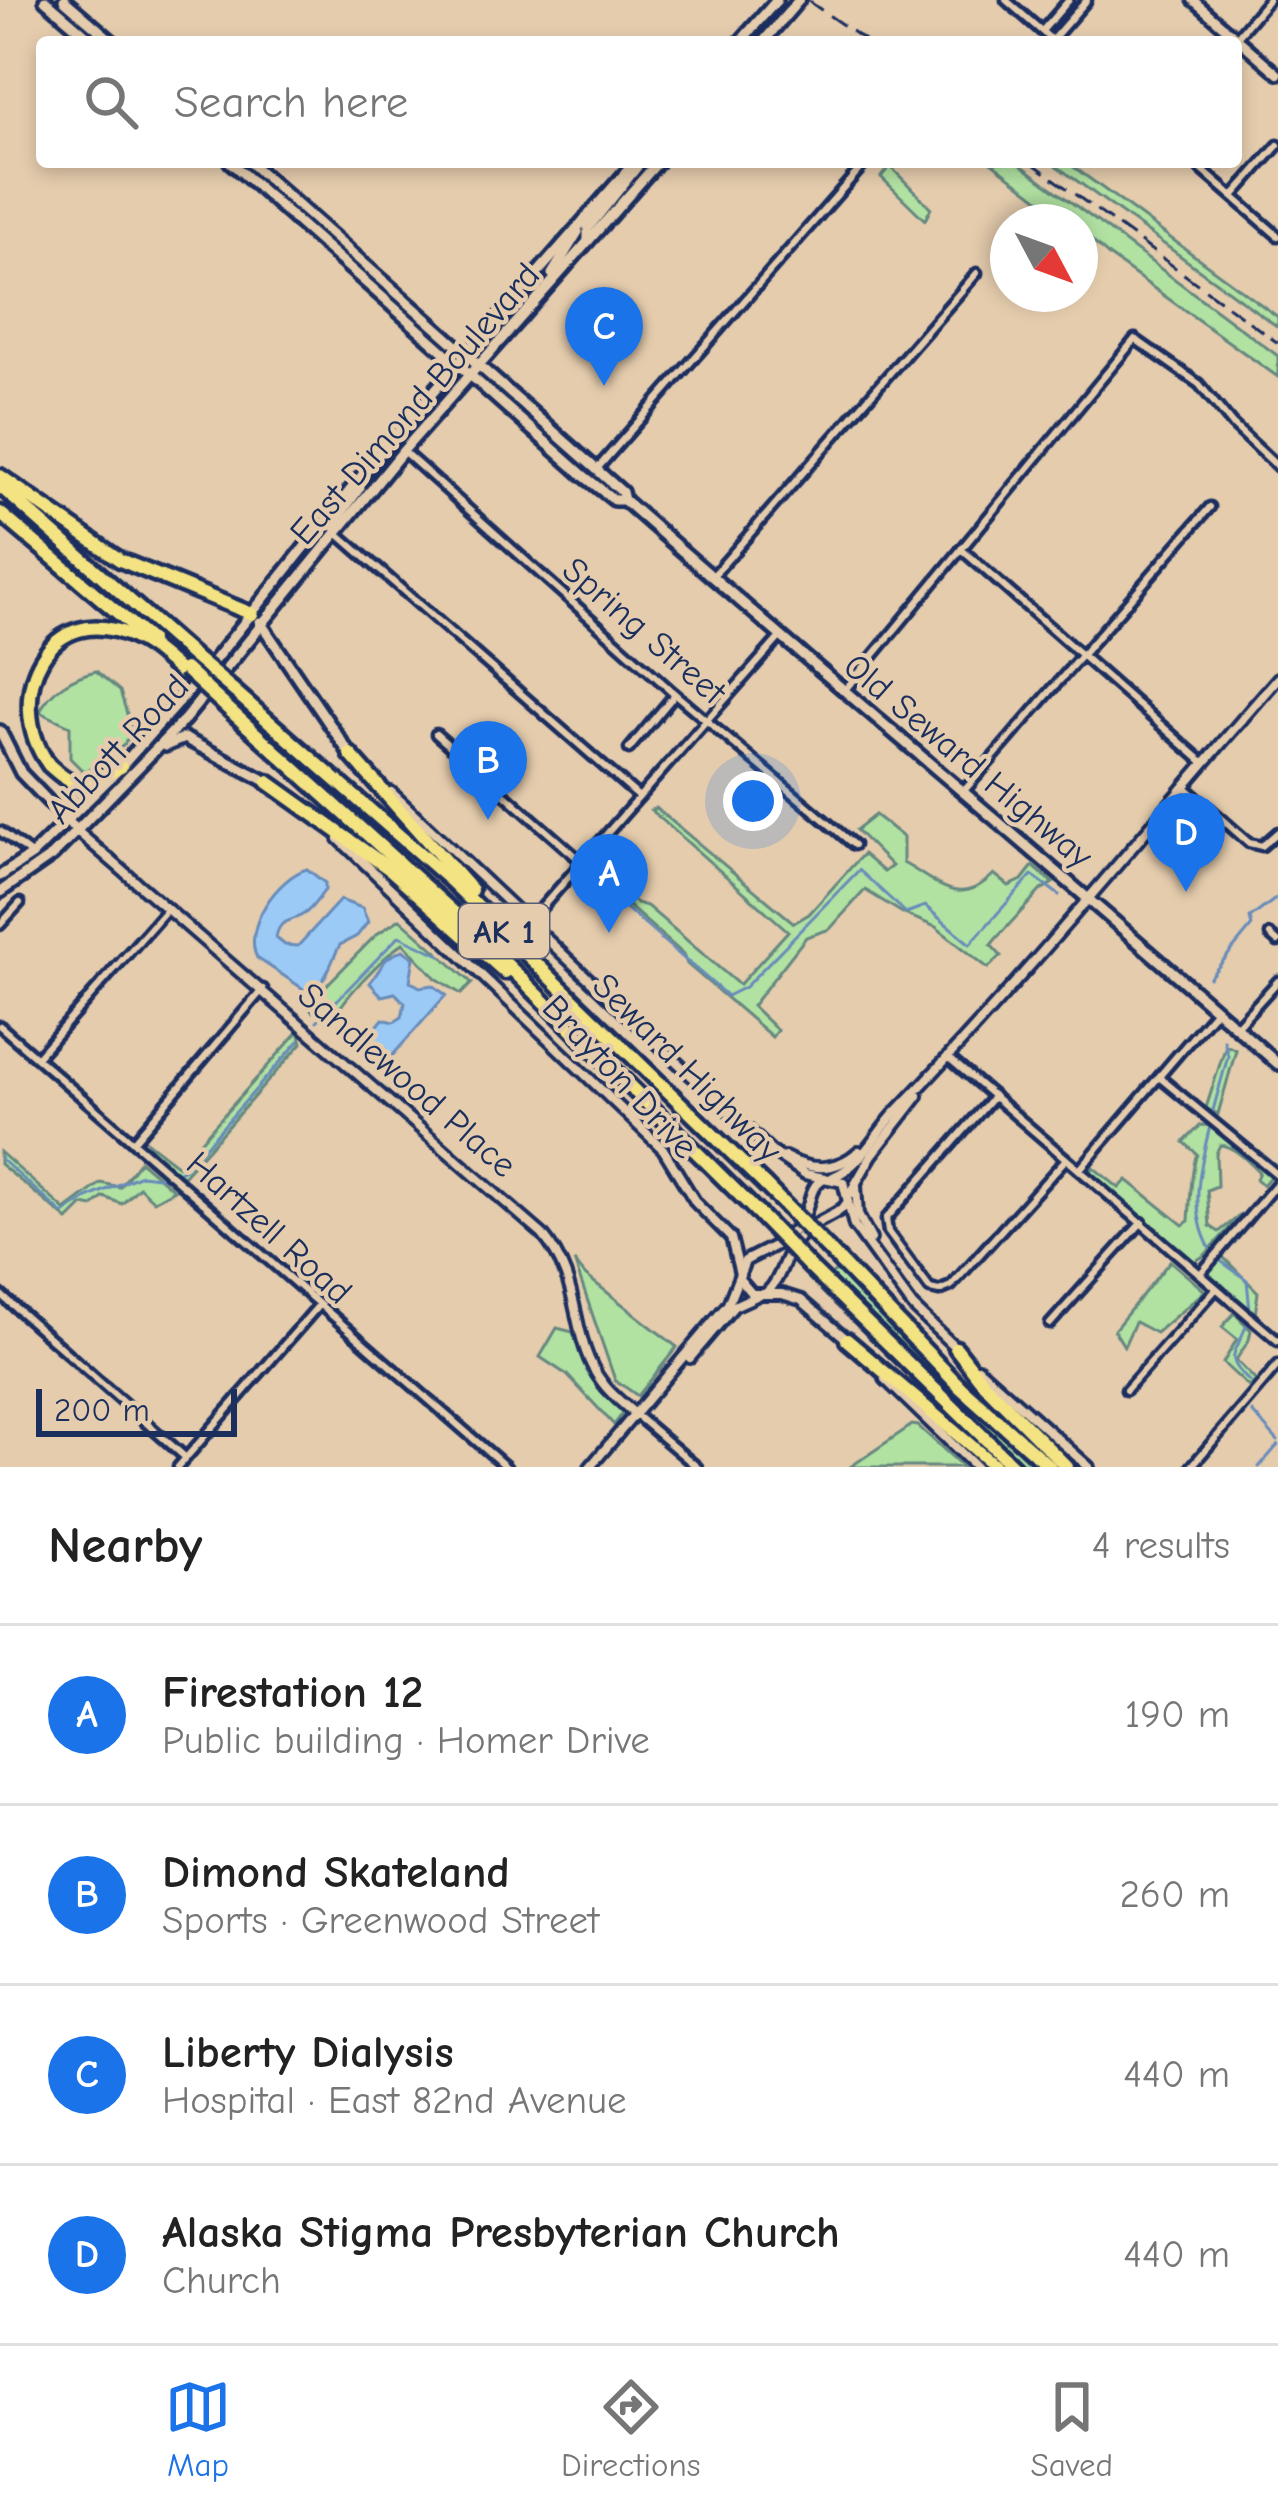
<!DOCTYPE html>
<html lang="en">
<head>
<meta charset="utf-8">
<style>
	:root { --surface:#fff; --page:#f6f6f6; --text:#222; --muted:#767676; --line:#e0e0e0; --accent:#1a73e8 }
	body { margin:0; font-family:"Comic Neue",sans-serif; background:var(--page); color:var(--text) }
	.compass { position:absolute; left:990px; top:204px; width:108px; height:108px; border-radius:50%; background:var(--surface); box-shadow:0 6px 18px #0003; rotate:131deg }
	.scale { position:absolute; left:36px; bottom:30px; width:201px; box-sizing:border-box; padding-left:12px; border:6px solid #1b2f5e; border-top:0; font-size:33px; line-height:42px; white-space:nowrap; color:#1b2f5e; -webkit-text-stroke:9px #e5ccad; paint-order:stroke }
	.you { position:absolute; left:753px; top:801px; width:42px; height:42px; margin:-30px; border:9px solid #fff; border-radius:50%; background:#1a73e8; box-shadow:0 0 0 18px #1a73e833 }
	.badge { display:grid; place-items:center; width:78px; height:78px; border-radius:50%; background:var(--accent); color:#fff; font-size:39px; font-weight:700 }
	.pin { position:absolute; translate:-50% -99px; filter:drop-shadow(0 3px 6px #0008) }
	.pin::after { content:''; position:absolute; top:63px; width:42px; height:36px; background:inherit; clip-path:polygon(0 0,100% 0,50% 100%) }
	.list { margin:0; padding:0; list-style:none }
	h2 { display:flex; justify-content:space-between; align-items:center; height:156px; margin:0; padding:0 48px; font-size:51px }
	h2 small { font-size:39px; font-weight:400; color:var(--muted) }
	.list li { display:grid; grid-template-columns:78px 1fr auto; gap:36px; align-items:center; box-sizing:border-box; height:180px; padding:0 48px; border-top:3px solid var(--line) }
	.list b { display:block; font-size:45px; white-space:nowrap }
	.list p { margin:0; font-size:39px; white-space:nowrap; color:var(--muted) }
	.list em { font-size:39px; font-style:normal; color:var(--muted) }
	.icon { flex:none; width:66px; height:66px; fill:none; stroke:currentColor; stroke-width:2; stroke-linecap:round; stroke-linejoin:round }
	.map { position:relative; flex:none; width:1278px; height:1467px; overflow:hidden }
	.search { position:absolute; background:var(--surface); box-shadow:0 6px 18px #0003; left:36px; right:36px; top:36px; height:132px; display:flex; align-items:center; gap:30px; box-sizing:border-box; padding:0 42px; border-radius:12px; color:var(--muted); font-size:45px }
	.sheet { height:876px; background:var(--surface) }
	nav { display:flex; justify-content:space-around; align-items:center; box-sizing:border-box; height:168px; border-top:3px solid var(--line); background:var(--surface); font-size:33px; color:var(--muted) }
	nav a { display:grid; justify-items:center; gap:6px }
	nav .on { color:var(--accent) }
	.map>svg:first-child { display:block }
	.green { fill:#b2e2a2; stroke:#668880; stroke-width:3 }
	.water { fill:#9ccaf7; stroke:#688cba; stroke-width:3 }
	.lines { fill:none; stroke-linecap:round; stroke-linejoin:round }
	.stream { stroke:#688cba; stroke-width:3 }
	.minor-casing { stroke:#1b2f5e; stroke-width:15 }
	.tertiary-casing { stroke:#1b2f5e; stroke-width:16 }
	.secondary-casing { stroke:#1b2f5e; stroke-width:18 }
	.motorway-casing { stroke:#1b2f5e; stroke-width:21 }
	.minor { stroke:#e5ccad; stroke-width:6 }
	.tertiary { stroke:#e5ccad; stroke-width:8 }
	.secondary { stroke:#e5ccad; stroke-width:9 }
	.motorway { stroke:#f4e382; stroke-width:12 }
	.rail { stroke:#1b2f5e; stroke-width:3; stroke-dasharray:18 9; stroke-linecap:butt }
	.motorway-bridge-casing { stroke:#1b2f5e; stroke-width:21; stroke-linecap:butt }
	.motorway-bridge { stroke:#f4e382; stroke-width:12 }
	.labels { text-anchor:middle; stroke-width:9; stroke-linejoin:round; paint-order:stroke }
	.shield { fill:#e5ccad; stroke:#585e76; stroke-width:3 }
	.shield-label { font-size:33px; font-weight:bold; fill:#1b2f5e }
	.street-label { font-size:36px; fill:#1b2f5e; stroke:#e5ccad }
</style>
</head>
<body>
<div class="map">
<svg width="1278" height="1467" viewBox="0 0 1278 1467">
	<rect width="100%" height="100%" fill="#e5ccad"/>
	<filter id="ink" filterUnits="userSpaceOnUse"><feTurbulence type="fractalNoise" baseFrequency=".00833" numOctaves="2"/><feDisplacementMap in="SourceGraphic" scale="24" xChannelSelector="R" yChannelSelector="G"/><feConvolveMatrix kernelMatrix="1 2 1 2 8 2 1 2 1" color-interpolation-filters="sRGB"/></filter>
	<g filter="url(#ink)">
		<g class="green">
			<polygon points="991,162 1017,162 1278,356 1278,377 1110,257 1080,230 1080,222 1069,222"/>
			<polygon points="1051,162 1067,162 1278,317 1278,327"/>
			<polygon points="890,166 931,208 925,220 881,177"/>
			<path d="M96,671L120,691L132,730L124,745L88,770H82L70,758V726L40,712C49,690 74,676 96,671Z"/>
			<path d="M656,808L794,923L809,914L863,854L884,872L892,866L856,830L875,815L903,837V863C940,883 958,909 994,874L1009,886L1022,880L1033,866L1053,883L1041,890L995,940L991,945L1001,956L988,968L936,927L904,914L865,890L830,929L806,937L752,1006L777,1030L772,1037L687,964L683,954L600,881L603,876L636,903L647,906L739,985L788,931L651,810Z"/>
			<path d="M400,919L472,983L461,994L436,978L403,943C382,958 345,996 333,1019L313,1012L307,1005L377,934Z"/>
			<polygon points="299,1031 302,1043 184,1175 177,1176 149,1147 147,1142 178,1166"/>
			<polygon points="1226,1045 1236,1050 1218,1114 1206,1108"/>
			<path d="M1201,1125L1213,1126L1273,1173L1263,1185L1256,1179L1259,1172C1249,1162 1234,1146 1220,1145L1216,1153L1217,1186L1207,1190L1210,1226L1219,1232L1242,1214L1205,1255L1194,1262L1089,1172L1093,1167L1119,1188L1127,1180L1183,1225L1189,1221C1190,1205 1191,1167 1197,1154L1184,1142Z"/>
			<polygon points="0,1152 65,1210 101,1183 120,1187 140,1161 174,1190 154,1201 139,1187 122,1204 104,1197 92,1207 83,1205 68,1220 0,1164"/>
			<polygon points="1221,1255 1258,1292 1255,1315 1207,1273"/>
			<polygon points="574,1261 585,1275 677,1347 638,1396 615,1380"/>
			<polygon points="1170,1261 1205,1291 1156,1333 1135,1322 1124,1346 1114,1330"/>
			<polygon points="837,1270 1034,1467 1023,1467 1012,1458 831,1275"/>
			<polygon points="1234,1313 1251,1330 1249,1340 1236,1360 1256,1381 1249,1387 1223,1363 1237,1339 1222,1327"/>
			<path d="M557,1328L573,1332C584,1366 600,1386 624,1412L614,1425L567,1375L540,1357Z"/>
			<polygon points="912,1425 918,1426 963,1467 850,1467"/>
		</g>
		<g class="water">
			<path d="M307,869L325,883V890C319,897 313,908 304,914C290,923 279,918 276,938L285,945L298,946L340,900L362,908L368,922L357,936L340,945C330,962 328,983 308,992L257,958C242,928 278,877 307,869Z"/>
			<polygon points="403,950 414,958 410,981 420,987 433,985 446,995 385,1064 368,1050 367,1039 383,1019 394,1022 402,1017 405,1003 395,993 382,996 370,983 387,958"/>
		</g>
		<g class="lines">
			<g class="stream">
				<polyline points="589,876 727,996 745,987 859,870 906,913 925,906 970,944 1032,875 1059,895"/>
				<polyline points="1209,978 1252,926 1250,918 1278,897"/>
				<polyline points="317,1021 399,936 440,955"/>
				<polyline points="1212,1114 1228,1056 1224,1040"/>
				<path d="M1210,1126C1200,1167 1188,1211 1211,1250"/>
				<polyline points="0,1158 63,1214 87,1198 141,1175 166,1178"/>
				<polyline points="177,1173 185,1169 299,1041"/>
				<polyline points="1218,1259 1247,1280 1250,1311"/>
				<path d="M1247,1322C1239,1353 1220,1354 1250,1382"/>
				<polyline points="1252,1412 1278,1441"/>
				<polyline points="1259,1467 1278,1445"/>
			</g>
			<defs>
				<g id="minor">
					<polyline points="1006,0 1054,42"/>
					<polyline points="1042,31 1069,0"/>
					<polyline points="1236,38 1268,0"/>
					<polyline points="1052,40 1087,0"/>
					<polyline points="1193,162 1278,236"/>
					<polyline points="1233,196 1278,145"/>
					<polyline points="403,451 675,694 854,845"/>
					<polyline points="596,470 866,162"/>
					<polyline points="336,532 639,797"/>
					<polyline points="961,549 1204,763"/>
					<polyline points="712,577 977,273"/>
					<polyline points="844,691 1135,339 1199,384 1232,424 1278,467"/>
					<polyline points="436,734 583,863"/>
					<polyline points="629,749 675,694"/>
					<polyline points="1184,786 1249,843 1262,846 1278,832"/>
					<polyline points="963,792 1210,507"/>
					<polyline points="0,831 32,855"/>
					<polyline points="530,921 780,637"/>
					<polyline points="0,925 20,903"/>
					<polyline points="1270,935 1278,942"/>
					<polyline points="0,1026 506,1467"/>
					<polyline points="1236,1027 1278,981"/>
					<polyline points="37,1057 167,909"/>
					<polyline points="949,1058 1278,1341"/>
					<polyline points="1159,1077 1278,1175"/>
					<polyline points="994,1096 886,1219 888,1232 930,1289 939,1291 951,1286 1066,1159"/>
					<polyline points="133,1142 263,989"/>
					<polyline points="1080,1169 1216,1010"/>
					<polyline points="1201,1273 1278,1182"/>
					<polyline points="0,1294 186,1458"/>
					<polyline points="1050,1324 1142,1222"/>
					<polyline points="1126,1390 1215,1290"/>
					<polyline points="636,1415 697,1467"/>
					<polyline points="178,1467 318,1306"/>
					<polyline points="1191,1467 1278,1365"/>
				</g>
				<g id="tertiary">
					<polyline points="1193,0 1278,74"/>
					<polyline points="391,792 771,1151 805,1174 843,1182 854,1226 913,1307 958,1350"/>
					<path d="M77,831L542,1234C584,1283 569,1339 602,1382C611,1395 625,1405 636,1415"/>
					<polyline points="339,839 663,1149 696,1203 731,1238 740,1274"/>
					<path d="M785,1157C811,1171 836,1172 859,1151"/>
					<path d="M833,1177C862,1165 875,1134 896,1112C1029,974 1151,823 1278,678"/>
					<polyline points="856,1186 858,1215 871,1239"/>
					<polyline points="849,1195 872,1155 918,1096"/>
					<polyline points="740,1280 752,1294 782,1294 801,1300 850,1342"/>
					<path d="M766,1293C783,1278 782,1256 801,1235C815,1219 837,1218 848,1202"/>
					<polyline points="690,1358 734,1306 756,1296"/>
					<polyline points="978,1368 1089,1467"/>
					<polyline points="885,1379 976,1467"/>
					<path d="M590,1467L728,1304L745,1261C768,1248 786,1244 801,1221C812,1205 807,1188 824,1178"/>
				</g>
				<g id="secondary">
					<polyline points="45,0 94,42"/>
					<polyline points="64,0 113,42"/>
					<polyline points="740,42 777,0"/>
					<polyline points="763,42 799,0"/>
					<polyline points="230,162 584,476 614,500 624,500"/>
					<path d="M249,162L622,492L624,500C840,690 1062,873 1278,1064"/>
					<polyline points="588,241 588,228 637,167"/>
					<polyline points="552,274 578,232"/>
					<polyline points="336,528 337,519 360,487"/>
					<polyline points="260,622 350,754"/>
					<polyline points="0,731 21,773 72,826"/>
					<polyline points="165,746 184,738 268,782"/>
					<polyline points="0,876 32,855 121,767 204,673 384,448 635,162"/>
					<polyline points="0,892 53,855 184,720 403,451 658,162"/>
				</g>
				<g id="motorway">
					<polyline points="0,476 120,560 252,614"/>
					<polyline points="0,486 194,657"/>
					<polyline points="0,513 150,640"/>
					<polyline points="232,689 451,881 765,1185"/>
					<polyline points="223,704 463,921 749,1204"/>
					<polyline points="350,754 471,890"/>
					<path d="M121,767L80,785C67,781 59,774 49,765C0,697 50,593 137,639C154,647 167,661 182,673"/>
					<polyline points="268,782 391,870 505,972"/>
					<polyline points="828,1249 961,1388 1050,1467"/>
					<polyline points="810,1267 1014,1467"/>
					<polyline points="847,1340 996,1467"/>
					<polyline points="956,1348 984,1384 1067,1467"/>
				</g>
			</defs>
			<use href="#minor" class="minor-casing"/>
			<use href="#tertiary" class="tertiary-casing"/>
			<use href="#secondary" class="secondary-casing"/>
			<use href="#motorway" class="motorway-casing"/>
			<use href="#minor" class="minor"/>
			<use href="#tertiary" class="tertiary"/>
			<use href="#secondary" class="secondary"/>
			<use href="#motorway" class="motorway"/>
			<g class="rail">
				<polyline points="807,0 867,42"/>
				<polyline points="1031,162 1278,343"/>
			</g>
			<defs>
				<g id="motorway-bridge">
					<polyline points="194,657 232,689"/>
					<polyline points="185,669 223,704"/>
					<polyline points="765,1185 828,1249"/>
					<polyline points="749,1204 810,1267"/>
				</g>
			</defs>
			<use href="#motorway-bridge" class="motorway-bridge-casing"/>
			<use href="#motorway-bridge" class="motorway-bridge"/>
		</g>
	</g>
	<g class="labels">
		<rect class="shield" x="459" y="904" width="90" height="54" rx="9"/>
		<g class="shield-label">
			<text x="504" y="943">AK 1</text>
		</g>
		<g class="street-label">
			<text transform="translate(414 403) rotate(-49)" y="13">East Dimond Boulevard</text>
			<text transform="translate(645 630) rotate(41)" y="13">Spring Street</text>
			<text transform="translate(117 748) rotate(-47)" y="13">Abbott Road</text>
			<text transform="translate(969 760) rotate(40)" y="13">Old Seward Highway</text>
			<text transform="translate(688 1067) rotate(45)" y="13">Seward Highway</text>
			<text transform="translate(621 1076) rotate(47)" y="13">Brayton Drive</text>
			<text transform="translate(408 1079) rotate(41)" y="13">Sandlewood Place</text>
			<text transform="translate(270 1227) rotate(42)" y="13">Hartzell Road</text>
		</g>
	</g>
</svg>
<svg class="compass" viewBox="-18 -18 36 36"><path d="M0-13l5 13h-10z" fill="#e53935"/><path d="M0 13l5-13h-10z" fill="#767676"/></svg>
<div class="scale">200 m</div>
<div class="you"></div>
<div class="pin badge" style="left:609px;top:933px">A</div>
<div class="pin badge" style="left:488px;top:820px">B</div>
<div class="pin badge" style="left:604px;top:386px">C</div>
<div class="pin badge" style="left:1186px;top:892px">D</div>
<div class="search"><svg class="icon" aria-label="search" viewBox="0 0 24 24"><circle cx="10" cy="10" r="6"/><path d="M15 15l6 6"/></svg>Search here</div>
</div>
<section class="sheet">
<h2>Nearby<small>4 results</small></h2>
<ul class="list">
<li><span class="badge">A</span><div><b>Firestation 12</b><p>Public building · Homer Drive</p></div><em>190 m</em></li>
<li><span class="badge">B</span><div><b>Dimond Skateland</b><p>Sports · Greenwood Street</p></div><em>260 m</em></li>
<li><span class="badge">C</span><div><b>Liberty Dialysis</b><p>Hospital · East 82nd Avenue</p></div><em>440 m</em></li>
<li><span class="badge">D</span><div><b>Alaska Stigma Presbyterian Church</b><p>Church</p></div><em>440 m</em></li>
</ul>
</section>
<nav>
<a class="on"><svg class="icon" aria-label="map" viewBox="0 0 24 24"><path d="M3 6l6-2 6 2 6-2v14l-6 2-6-2-6 2zM9 4v14M15 6v14"/></svg>Map</a>
<a><svg class="icon" aria-label="directions" viewBox="0 0 24 24"><path d="M12 3l9 9-9 9-9-9zM9 14v-3h6M13 9l2 2-2 2"/></svg>Directions</a>
<a><svg class="icon" aria-label="saved" viewBox="0 0 24 24"><path d="M7 4h10v16l-5-4-5 4z"/></svg>Saved</a>
</nav>
</body>
</html>
